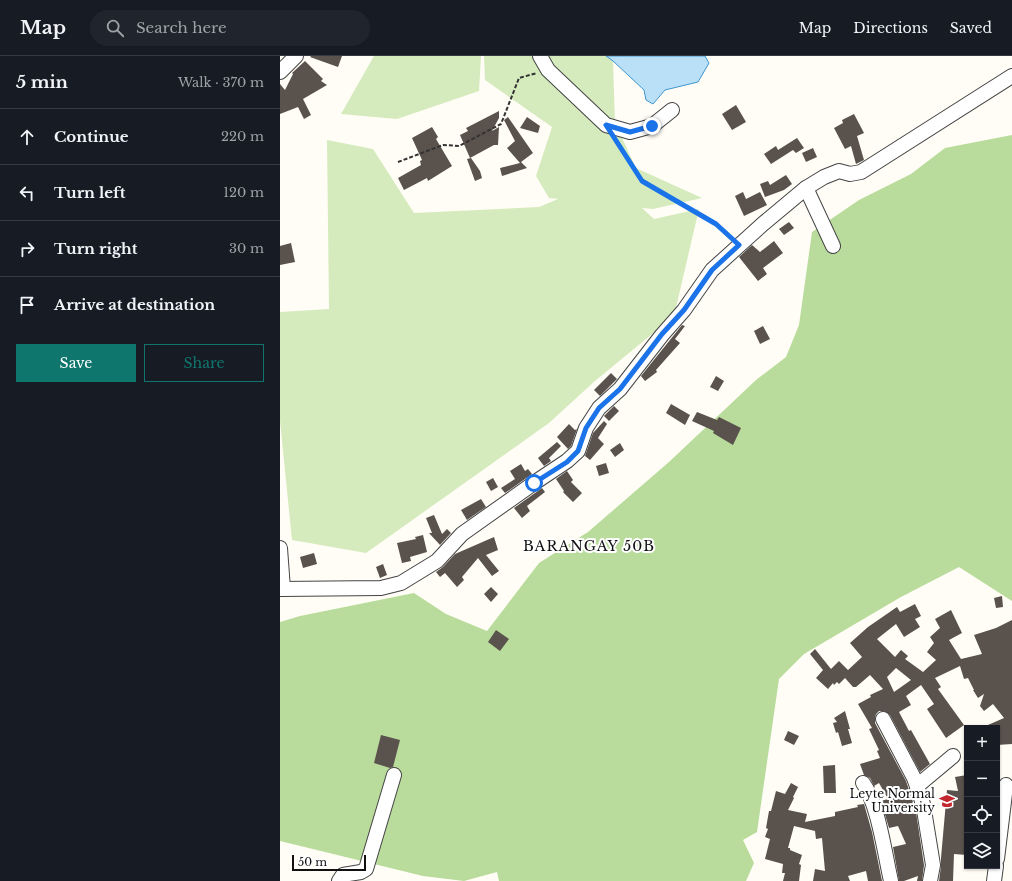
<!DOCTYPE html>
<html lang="en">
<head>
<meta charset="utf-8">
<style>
	:root { --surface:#171b24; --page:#20242c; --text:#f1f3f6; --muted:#9ea1a6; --line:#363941; --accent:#0f766e }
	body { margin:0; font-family:"Libre Baskerville",serif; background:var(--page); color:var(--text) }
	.controls { position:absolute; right:12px; bottom:12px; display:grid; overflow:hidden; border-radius:0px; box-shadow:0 1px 3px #0004 }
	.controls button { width:36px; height:36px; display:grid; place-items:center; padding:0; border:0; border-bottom:1px solid var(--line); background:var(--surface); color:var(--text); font:20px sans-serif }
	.scale { position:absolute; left:12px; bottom:10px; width:74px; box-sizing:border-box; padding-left:4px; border:2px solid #111; border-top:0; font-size:11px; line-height:14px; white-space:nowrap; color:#111; -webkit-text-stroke:3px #fff; paint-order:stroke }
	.stop { position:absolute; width:12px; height:12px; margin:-9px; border:3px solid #1a73e8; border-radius:50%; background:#fff }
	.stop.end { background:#1a73e8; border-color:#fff; box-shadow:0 1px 4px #0008 }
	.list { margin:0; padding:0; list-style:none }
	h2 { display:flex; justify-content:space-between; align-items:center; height:52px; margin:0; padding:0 16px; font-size:17px }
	h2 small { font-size:13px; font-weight:400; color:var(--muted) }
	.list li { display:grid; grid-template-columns:26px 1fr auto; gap:12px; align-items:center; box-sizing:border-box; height:56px; padding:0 16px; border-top:1px solid var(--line) }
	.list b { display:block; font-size:15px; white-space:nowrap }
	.list em { font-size:13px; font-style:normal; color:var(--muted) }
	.actions { display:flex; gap:8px; padding:12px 16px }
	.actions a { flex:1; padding:9px 0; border:1px solid var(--accent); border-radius:0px; text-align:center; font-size:14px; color:var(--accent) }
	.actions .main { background:var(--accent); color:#fff }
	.icon { flex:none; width:22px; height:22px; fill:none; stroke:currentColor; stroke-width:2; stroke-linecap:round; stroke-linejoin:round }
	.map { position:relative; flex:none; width:732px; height:825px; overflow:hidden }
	header { display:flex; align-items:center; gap:24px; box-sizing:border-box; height:56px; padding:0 20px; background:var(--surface); border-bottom:1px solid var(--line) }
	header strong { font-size:19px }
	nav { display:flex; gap:22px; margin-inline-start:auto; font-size:14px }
	.search { width:280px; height:36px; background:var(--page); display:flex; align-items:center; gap:10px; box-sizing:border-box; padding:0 14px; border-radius:22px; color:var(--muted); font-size:15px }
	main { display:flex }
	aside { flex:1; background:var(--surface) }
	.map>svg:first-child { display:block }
	.green { fill:#d5ebbd }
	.forest { fill:#b9dc9c }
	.water { fill:#b9e0f7; stroke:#3f96cf }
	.building { fill:#5a524d; fill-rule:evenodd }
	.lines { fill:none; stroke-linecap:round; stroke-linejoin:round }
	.minor-casing { stroke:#444; stroke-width:16 }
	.path { stroke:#333; stroke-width:2; stroke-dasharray:4 2; stroke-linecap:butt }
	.minor { stroke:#fff; stroke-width:14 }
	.route { stroke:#1a73e8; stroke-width:5 }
	.labels { text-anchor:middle; stroke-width:4; stroke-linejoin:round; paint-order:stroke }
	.poi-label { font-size:12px; fill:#111; stroke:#fff; text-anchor:end }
	.quarter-label { font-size:14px; letter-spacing:1px; fill:#111; stroke:#fff }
</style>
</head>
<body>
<header>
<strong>Map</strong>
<div class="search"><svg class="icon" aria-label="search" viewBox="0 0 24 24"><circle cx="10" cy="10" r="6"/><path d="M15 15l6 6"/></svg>Search here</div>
<nav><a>Map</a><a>Directions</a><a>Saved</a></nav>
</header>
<main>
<aside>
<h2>5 min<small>Walk · 370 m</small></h2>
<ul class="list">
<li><svg class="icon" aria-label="ahead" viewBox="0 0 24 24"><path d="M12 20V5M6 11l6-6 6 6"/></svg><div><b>Continue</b></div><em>220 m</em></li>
<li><svg class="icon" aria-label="left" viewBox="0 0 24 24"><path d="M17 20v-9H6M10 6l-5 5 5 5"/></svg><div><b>Turn left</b></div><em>120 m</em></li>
<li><svg class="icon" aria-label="right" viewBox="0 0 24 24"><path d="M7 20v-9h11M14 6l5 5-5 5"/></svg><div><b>Turn right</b></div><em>30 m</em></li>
<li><svg class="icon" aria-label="arrive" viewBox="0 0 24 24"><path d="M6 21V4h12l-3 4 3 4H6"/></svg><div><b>Arrive at destination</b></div></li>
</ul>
<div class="actions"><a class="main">Save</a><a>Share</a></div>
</aside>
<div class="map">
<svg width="732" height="825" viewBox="0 0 732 825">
	<rect width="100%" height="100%" fill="#fffdf5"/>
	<g class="green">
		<polygon points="94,0 201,0 199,35 117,63 61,58"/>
		<polygon points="204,0 326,0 333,5 335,67 356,112 422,142 373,153 362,152 374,163 419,153 394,260 315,325 269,367 86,497 12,484 0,365 0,256 49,253 47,84 93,93 134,157 259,151 278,143 269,142 256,120 272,71 205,24"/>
	</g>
	<polygon class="forest" points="732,79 732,545 679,511 621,541 524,598 499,623 477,776 463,784 474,807 466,825 219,825 217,816 184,825 143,820 0,785 0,566 20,560 134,537 166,558 207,575 259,507 308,476 389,406 476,324 506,301 519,269 532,176 579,144 631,118 665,92"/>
	<polygon class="water" points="326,0 425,0 429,7 418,26 385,34 373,48 366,44 364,34 333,5"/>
	<g class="building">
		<polygon points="31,0 62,0 58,11 30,1"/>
		<polygon points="25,5 43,23 41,25 47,29 23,43 31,59 24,63 18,51 0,58 0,28 5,34 13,18 12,17"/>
		<polygon points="456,49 466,66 452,74 442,58"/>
		<polygon points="219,55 219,62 212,75 219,71 218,89 214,89 190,102 180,79 188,75 186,72"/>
		<polygon points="574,58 584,77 577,80 584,104 576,108 571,90 565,93 554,72 563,67 562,64"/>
		<polygon points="228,61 253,97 241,106 247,112 222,120 220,112 240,107 227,92 235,85 224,64"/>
		<polygon points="247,61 260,70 258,77 240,72"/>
		<polygon points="152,71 158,81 156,83 172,110 148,125 147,122 124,134 118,122 141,109 140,105 142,104 132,82"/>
		<polygon points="517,82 524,92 516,97 513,94 491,108 484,98 496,90 498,94"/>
		<polygon points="533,92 537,101 526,106 522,97"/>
		<polygon points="191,102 200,115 202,122 195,125 187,103"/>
		<polygon points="506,119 512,128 504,134 485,141 480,128 488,125 490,129"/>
		<polygon points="463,136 466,143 480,136 487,149 464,160 455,140"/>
		<polygon points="509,166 514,172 504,179 499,173"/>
		<polygon points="494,185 503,197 483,212 487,218 478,225 459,201 472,189 480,196"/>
		<polygon points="11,187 15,206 0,209 0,190"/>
		<polygon points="402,269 405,270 395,283 400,287 376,314 377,316 365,325 361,320"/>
		<polygon points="483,270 490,283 480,288 474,275"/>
		<polygon points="331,317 337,323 320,340 314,334"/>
		<polygon points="436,320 444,325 438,335 430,331"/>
		<polygon points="391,348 410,359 405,369 386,357"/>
		<polygon points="334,350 339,355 329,365 324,360"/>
		<polygon points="417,356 437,364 439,361 461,372 453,389 433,377 434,375 412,365"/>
		<polygon points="324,365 327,368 318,382 324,388 310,404 305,400 313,377"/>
		<polygon points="289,368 295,374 297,373 291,390 288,393 277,381"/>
		<polygon points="277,386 281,390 269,402 271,405 264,410 258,402"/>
		<polygon points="340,387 344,394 335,401 330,394"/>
		<polygon points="326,407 329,417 319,420 316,410"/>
		<polygon points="241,408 245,415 248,413 252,418 225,437 221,432 235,423 230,415"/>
		<polygon points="287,415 293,424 291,426 302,437 293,446 283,436 284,435 276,423"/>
		<polygon points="213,422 218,431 211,435 206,426"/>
		<polygon points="262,432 265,436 247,450 250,455 242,462 234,452"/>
		<polygon points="201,443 206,451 187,464 181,454"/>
		<polygon points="154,459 162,478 167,473 171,477 160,489 149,477 152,477 146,462"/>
		<polygon points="143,479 147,496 130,501 131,505 122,507 117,487 136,483 135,481"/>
		<polygon points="214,481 218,494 206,499 219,515 212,520 198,502 182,521 184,524 177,531 165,517 160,521 156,516 163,511 175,498"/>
		<polygon points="34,497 37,508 23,512 20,501"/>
		<polygon points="103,508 107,519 100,522 96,511"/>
		<polygon points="211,531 218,538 211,546 204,538"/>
		<polygon points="722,540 723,551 716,552 714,542"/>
		<path d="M635,548L641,560L635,563L640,571L624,581L616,568L597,583L615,601L621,594L628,600L625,603L643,616L656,604L647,596L654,587L650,581L660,572L655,563L671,554L682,577L669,584L681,603L702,598L694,579L716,572L732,564V688L717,689V672H701L724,662L713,648L704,655L700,650L704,638L698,642L693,634H694L688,622L684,623L680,610L655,622L661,631L658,633L684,669L666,682L647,653L654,648L641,629L626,640L631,649L619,656L629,675L631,674L650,708L640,716L610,659L604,655H599L596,658L595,662V667L626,725L633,746L632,747L636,756L644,809L642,825H637L638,820L624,825H619L613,791L626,788L618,770L609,772L601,745L608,743L599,727L594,730L590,722L584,719L580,708L600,702L597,695L599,694L589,673L592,672L578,648L591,641L590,639L603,633L590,619L576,631H573L565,622L559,628L557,626L554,629L553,627L548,633L536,622L543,614L530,598L535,593L551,613L559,605L568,614L582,601L570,587L588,571L617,551L620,556ZM616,612L631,624L614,636L607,621Z"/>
		<polygon points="216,574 229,583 220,595 208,586"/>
		<polygon points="565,655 570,673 568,673 572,687 562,690 558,676 556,677 553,667 557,666 554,662"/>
		<polygon points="508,675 519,680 514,689 504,684"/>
		<polygon points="101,679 120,684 113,711 110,712 94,707"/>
		<polygon points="555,709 556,737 544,737 543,710"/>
		<polygon points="687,719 687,799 674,798 673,825 659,825 661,810 661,802 667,734 678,735 675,721"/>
		<polygon points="511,727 518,731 513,741 514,742 508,754 527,758 525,766 555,760 555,756 578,751 577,749 584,748 592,776 602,825 588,825 586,815 568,820 570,825 533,825 535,813 545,815 542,782 536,783 535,775 514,770 508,792 510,792 510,794 522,799 519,808 521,809 519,825 503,825 505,817 502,817 503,808 485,803 490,783 485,781 488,773 486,772 489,755 491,755 496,735 505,738"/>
	</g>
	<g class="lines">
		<defs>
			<g id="minor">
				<polyline points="260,0 268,14 326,69 350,76 372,70 392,54"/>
				<polyline points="0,16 16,0"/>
				<polyline points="526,132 553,190"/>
				<polyline points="0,492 3,533"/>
				<polyline points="0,533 101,532 121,527 157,505 182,478 254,427 287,405 298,395 306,372 319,352 340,333 382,279 404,254 432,214 484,167 526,132 544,121 559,115 570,118 581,116 732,20"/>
				<polyline points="603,663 634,722 643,748 653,809 650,825"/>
				<path d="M583,727C598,747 605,799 611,825"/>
				<polyline points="637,730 673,700"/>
				<polyline points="717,803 726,729"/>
				<polyline points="59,825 63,819 81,816 86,813 114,719"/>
				<polyline points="714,825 716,810"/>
			</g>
		</defs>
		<use href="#minor" class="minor-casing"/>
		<g class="path">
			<polyline points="336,84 362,125 437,168 452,182"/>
			<polyline points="118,106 163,89 179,90 221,68 239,22 257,17"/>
		</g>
		<use href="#minor" class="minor"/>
	</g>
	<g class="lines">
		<polyline class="route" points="254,427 287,406 298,395 306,372 319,352 340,333 382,278 404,254 432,214 459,189 436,168 362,125 326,69 350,76 372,70"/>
	</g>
	<defs>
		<symbol id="university-bare" viewBox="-9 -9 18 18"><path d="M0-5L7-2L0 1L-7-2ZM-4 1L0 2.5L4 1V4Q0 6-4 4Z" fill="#c4262e" stroke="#fff" stroke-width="2.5" paint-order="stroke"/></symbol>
	</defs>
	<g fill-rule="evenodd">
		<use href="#university-bare" x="656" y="734" width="22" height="22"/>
	</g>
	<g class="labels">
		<g class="poi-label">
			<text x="655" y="742">Leyte Normal<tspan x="655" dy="14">University</tspan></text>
		</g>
		<g class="quarter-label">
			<text x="309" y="495">BARANGAY 50B</text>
		</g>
	</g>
</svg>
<div class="controls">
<button>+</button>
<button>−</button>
<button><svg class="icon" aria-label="locate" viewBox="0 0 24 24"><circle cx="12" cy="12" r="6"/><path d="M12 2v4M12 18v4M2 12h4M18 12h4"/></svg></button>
<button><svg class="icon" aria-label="layers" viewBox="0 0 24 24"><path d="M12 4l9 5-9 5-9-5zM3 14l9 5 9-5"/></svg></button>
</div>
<div class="scale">50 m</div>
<div class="stop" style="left:254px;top:427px"></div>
<div class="stop end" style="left:372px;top:70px"></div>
</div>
</main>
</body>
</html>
